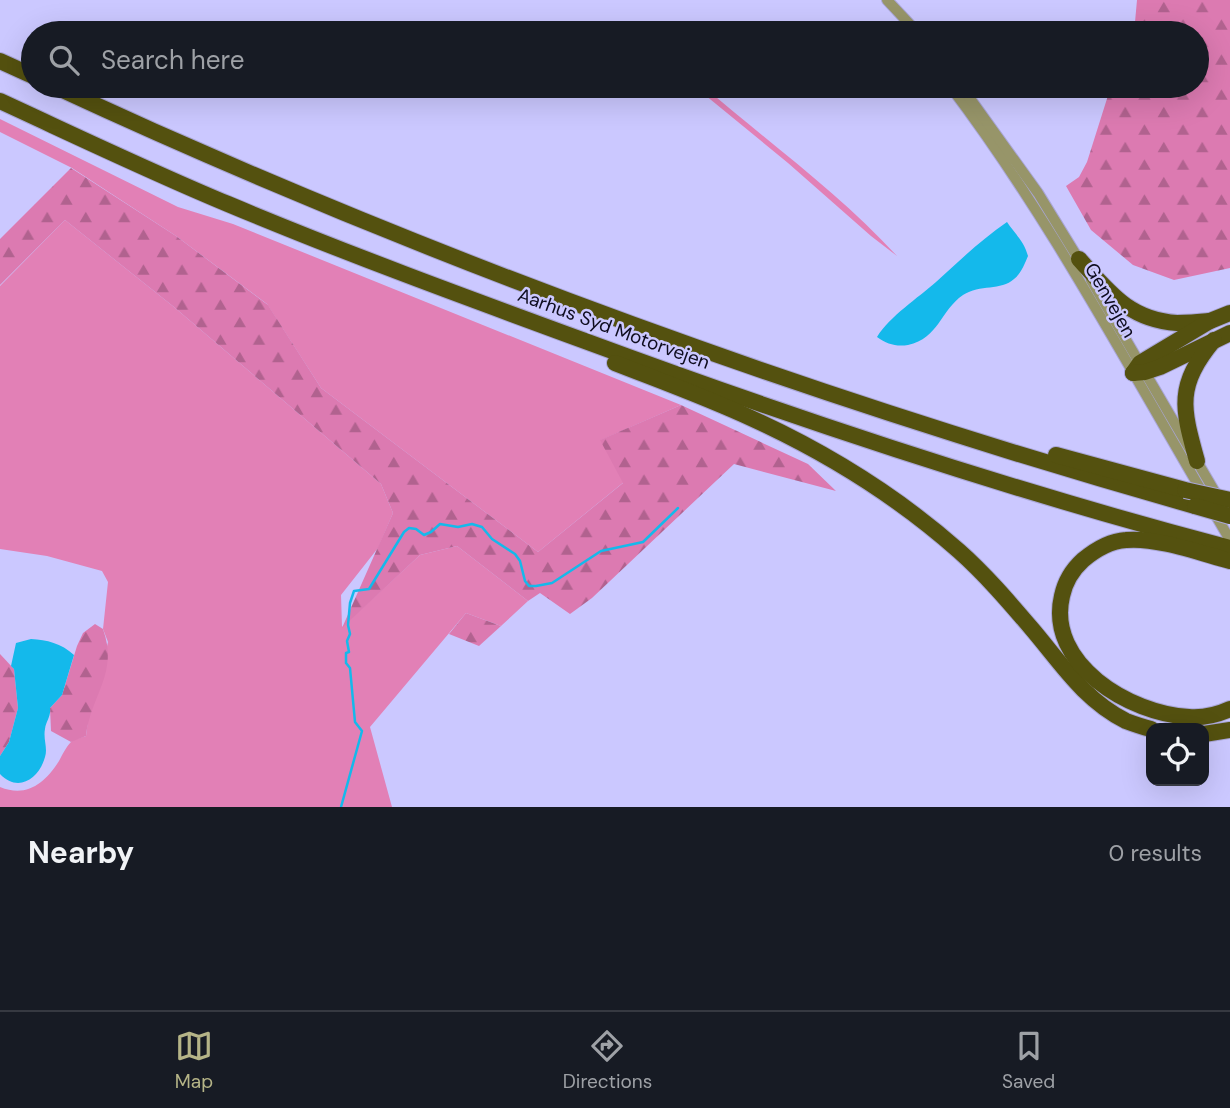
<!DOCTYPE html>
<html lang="en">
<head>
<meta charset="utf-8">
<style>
	:root { --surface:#171b24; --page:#20242c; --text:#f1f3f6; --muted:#9ea1a6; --line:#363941; --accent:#b5b487 }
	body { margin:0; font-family:"DM Sans",sans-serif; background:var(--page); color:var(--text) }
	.controls { position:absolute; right:21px; bottom:21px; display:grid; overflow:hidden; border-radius:14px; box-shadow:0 7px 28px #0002 }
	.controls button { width:63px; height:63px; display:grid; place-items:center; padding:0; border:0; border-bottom:2px solid var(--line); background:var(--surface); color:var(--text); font:35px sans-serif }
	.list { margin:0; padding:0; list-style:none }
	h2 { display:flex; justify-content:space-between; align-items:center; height:91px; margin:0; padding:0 28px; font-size:30px }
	h2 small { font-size:23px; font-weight:400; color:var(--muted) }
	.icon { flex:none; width:38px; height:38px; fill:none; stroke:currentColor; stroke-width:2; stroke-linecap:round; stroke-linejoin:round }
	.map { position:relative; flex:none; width:1230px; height:807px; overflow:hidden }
	.search { position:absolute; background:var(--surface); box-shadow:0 7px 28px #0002; left:21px; right:21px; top:21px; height:77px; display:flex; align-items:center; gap:18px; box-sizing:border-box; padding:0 24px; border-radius:38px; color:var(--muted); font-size:26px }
	.sheet { height:203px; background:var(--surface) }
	nav { display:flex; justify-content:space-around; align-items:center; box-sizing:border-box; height:98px; border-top:2px solid var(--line); background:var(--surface); font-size:19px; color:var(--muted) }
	nav a { display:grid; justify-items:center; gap:4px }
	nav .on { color:var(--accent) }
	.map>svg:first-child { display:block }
	.green { fill:#e280b6 }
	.forest { fill:url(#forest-firs) }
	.water { fill:#14b9eb }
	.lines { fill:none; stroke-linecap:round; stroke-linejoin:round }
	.stream { stroke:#14b9eb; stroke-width:2.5 }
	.minor-casing { stroke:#a9a6d7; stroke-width:12 }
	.highway-casing { stroke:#a9a6d7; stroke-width:18 }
	.minor { stroke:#979569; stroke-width:10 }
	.highway { stroke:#54510f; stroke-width:16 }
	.highway-bridge-casing { stroke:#a9a6d7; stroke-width:18; stroke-linecap:butt }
	.highway-bridge { stroke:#54510f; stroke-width:16 }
	.labels { text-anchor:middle; stroke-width:5; stroke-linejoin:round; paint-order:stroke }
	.street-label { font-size:19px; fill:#0e0c1f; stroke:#cbc8ff }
</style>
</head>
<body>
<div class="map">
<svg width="1230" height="807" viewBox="0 0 1230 807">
	<defs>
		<pattern id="forest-firs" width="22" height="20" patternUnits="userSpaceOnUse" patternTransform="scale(1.75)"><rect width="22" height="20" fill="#dc7ab1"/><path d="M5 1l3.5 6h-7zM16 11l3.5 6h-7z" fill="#b1628f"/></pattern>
	</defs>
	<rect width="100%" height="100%" fill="#cbc8ff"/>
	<g class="green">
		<path d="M694,86H703C768,142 839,193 897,256L871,236L788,163Z"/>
		<polygon points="0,119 178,207 233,224 681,405 601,440 624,482 538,552 321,388 267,304 176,236 72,168 0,132"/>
		<path d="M65,220L174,307L381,484L393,513L378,548L341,595L342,627L420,555L457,546L528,601L501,626L466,613L370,727L392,807H0V787C27,798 45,783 59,761C62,755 66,747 71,742C74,739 81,738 86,736L88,720L93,705L108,642L103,629L108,582L102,571L47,556L0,549V286Z"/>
	</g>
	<g class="forest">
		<polygon points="1137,0 1230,0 1230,268 1174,280 1133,265 1091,230 1066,186 1079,177 1087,162 1111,86 1197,86 1197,33 1130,33 1135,22"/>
		<polygon points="71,168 176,236 268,305 321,388 538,552 623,483 600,440 681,405 808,464 836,491 734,464 592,598 570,614 540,593 528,601 457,546 420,555 342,628 393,513 381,484 174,307 65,220 0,285 0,239"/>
		<polygon points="466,613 501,626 479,646 449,634"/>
		<path d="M95,624L103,629C119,674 91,694 86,736L71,742L51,731L50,708L62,695L77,646L83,633Z"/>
		<polygon points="0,654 14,669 18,708 9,742 0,756"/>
	</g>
	<g class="water">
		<path d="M1007,222C1015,234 1024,241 1028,256C1025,263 1021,274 1014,279C1001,291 980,284 963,295C940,311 939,338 908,345C896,347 887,344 877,337C890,316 918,298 936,282C959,261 981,240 1007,222Z"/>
		<path d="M31,639C47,640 61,643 74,655L62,695L50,708C51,717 46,721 45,729C43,739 48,748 45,757C39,779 18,793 0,774V756L9,742L18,708L14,669L11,666L16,643Z"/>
	</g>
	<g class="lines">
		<polyline class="stream" points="341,807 362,731 355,722 350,668 346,663 346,653 349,652 347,641 350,634 348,625 350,603 354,591 369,589 404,532 409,528 416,529 424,535 431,532 440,524 458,527 472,524 482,527 492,539 515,554 520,561 525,581 529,586 536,586 552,583 601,551 643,542 678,508"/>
		<defs>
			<g id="minor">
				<polyline points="887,0 918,33"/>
				<path d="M950,86C1047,214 1123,357 1204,495"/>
				<polyline points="961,86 1038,193 1081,263"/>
				<polyline points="1091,280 1219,499"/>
				<polyline points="1212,509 1230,540"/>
			</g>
			<g id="highway">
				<polyline points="0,61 33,76"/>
				<path d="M54,86C423,257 803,395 1195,506"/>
				<path d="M0,101C76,136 151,172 228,204C345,253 465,297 585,341C796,419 1012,491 1230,548"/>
				<path d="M1079,259C1109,292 1129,320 1177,323C1188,323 1200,322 1210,321"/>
				<path d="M615,363C661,381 708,398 753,419C827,453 898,497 959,551C985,574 1009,602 1032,629C1061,663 1084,700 1126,721C1134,724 1143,727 1151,729"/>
				<polyline points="1133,373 1140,363 1210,321 1230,313"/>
				<polyline points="1133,373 1145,372 1160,367 1230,333"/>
				<polyline points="1056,455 1185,490"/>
				<path d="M1197,461C1182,407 1176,386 1214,340"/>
				<path d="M1230,561C1200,553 1156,537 1126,540C1110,541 1095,550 1083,560C1072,570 1065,582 1062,596C1046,664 1130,714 1189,717C1203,718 1217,715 1230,709"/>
				<polyline points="1204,734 1230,730"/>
			</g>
		</defs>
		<use href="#minor" class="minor-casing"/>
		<use href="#highway" class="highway-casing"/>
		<use href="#minor" class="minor"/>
		<use href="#highway" class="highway"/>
		<defs>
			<g id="highway-bridge">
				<polyline points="1185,490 1230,500"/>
				<polyline points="1195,506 1230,516"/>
			</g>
		</defs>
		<use href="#highway-bridge" class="highway-bridge-casing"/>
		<use href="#highway-bridge" class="highway-bridge"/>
	</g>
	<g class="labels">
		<g class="street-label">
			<text transform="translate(1111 300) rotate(60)" y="7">Genvejen</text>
			<text transform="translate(614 328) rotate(20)" y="7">Aarhus Syd Motorvejen</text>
		</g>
	</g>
</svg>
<div class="controls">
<button><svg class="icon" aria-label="locate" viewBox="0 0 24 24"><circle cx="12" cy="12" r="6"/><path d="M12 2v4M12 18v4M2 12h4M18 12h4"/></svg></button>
</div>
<div class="search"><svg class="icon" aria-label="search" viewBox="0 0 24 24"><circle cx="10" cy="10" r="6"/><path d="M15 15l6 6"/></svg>Search here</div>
</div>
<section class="sheet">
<h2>Nearby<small>0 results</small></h2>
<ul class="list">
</ul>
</section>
<nav>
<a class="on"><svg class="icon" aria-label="map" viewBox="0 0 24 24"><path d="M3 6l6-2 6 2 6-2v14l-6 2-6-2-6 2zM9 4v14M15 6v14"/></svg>Map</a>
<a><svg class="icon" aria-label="directions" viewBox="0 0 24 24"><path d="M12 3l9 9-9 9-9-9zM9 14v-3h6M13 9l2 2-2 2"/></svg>Directions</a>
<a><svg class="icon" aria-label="saved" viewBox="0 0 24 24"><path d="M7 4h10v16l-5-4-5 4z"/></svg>Saved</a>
</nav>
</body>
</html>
